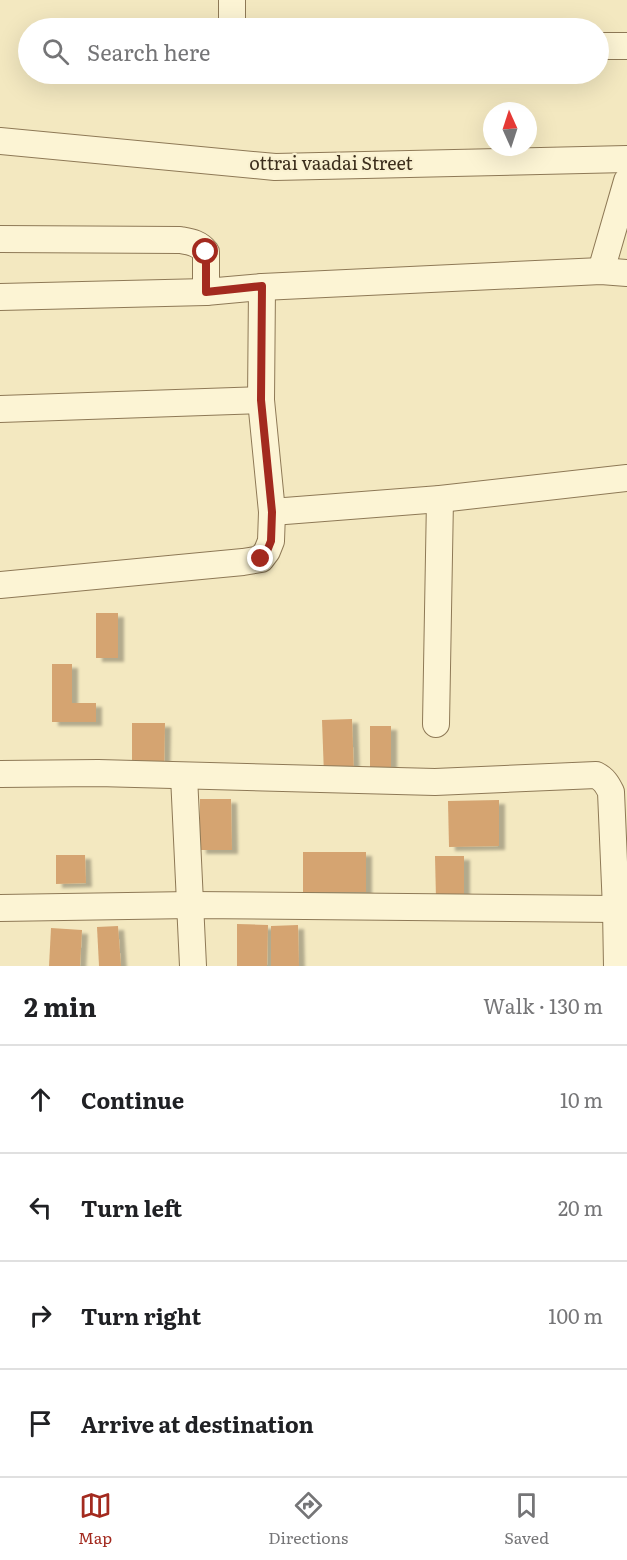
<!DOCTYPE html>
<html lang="en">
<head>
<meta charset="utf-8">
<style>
	:root { --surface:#fff; --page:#f6f6f6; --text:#202124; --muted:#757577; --line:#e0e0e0; --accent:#a32a1f }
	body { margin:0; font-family:Literata,serif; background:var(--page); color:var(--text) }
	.compass { position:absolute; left:483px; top:102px; width:54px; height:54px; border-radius:50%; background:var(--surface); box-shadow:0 6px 24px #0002; rotate:357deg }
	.stop { position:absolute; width:18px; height:18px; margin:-14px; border:4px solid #a32a1f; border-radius:50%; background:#fff }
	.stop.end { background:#a32a1f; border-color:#fff; box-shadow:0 2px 6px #0008 }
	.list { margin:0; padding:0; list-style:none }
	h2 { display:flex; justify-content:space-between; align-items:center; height:78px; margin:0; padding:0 24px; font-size:26px }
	h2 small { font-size:20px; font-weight:400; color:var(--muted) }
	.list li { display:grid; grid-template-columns:39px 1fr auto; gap:18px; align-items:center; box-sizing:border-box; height:108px; padding:0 24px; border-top:2px solid var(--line) }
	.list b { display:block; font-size:22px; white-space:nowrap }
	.list em { font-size:20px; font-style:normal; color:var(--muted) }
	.icon { flex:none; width:33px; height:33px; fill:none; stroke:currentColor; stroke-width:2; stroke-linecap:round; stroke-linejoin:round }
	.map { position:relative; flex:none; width:627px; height:966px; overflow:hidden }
	.search { position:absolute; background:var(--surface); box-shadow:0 6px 24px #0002; left:18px; right:18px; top:18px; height:66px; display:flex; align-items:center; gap:15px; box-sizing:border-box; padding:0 21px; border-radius:33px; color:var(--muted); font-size:22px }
	.sheet { height:510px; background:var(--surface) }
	nav { display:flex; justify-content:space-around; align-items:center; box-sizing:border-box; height:84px; border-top:2px solid var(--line); background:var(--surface); font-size:16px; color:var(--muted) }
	nav a { display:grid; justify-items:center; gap:3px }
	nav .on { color:var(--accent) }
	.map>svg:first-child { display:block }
	.building { fill:#d5a471; filter:url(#shadow) }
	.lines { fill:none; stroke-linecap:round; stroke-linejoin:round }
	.minor-casing { stroke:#8e7956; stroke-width:28 }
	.minor { stroke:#fcf4d4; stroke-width:26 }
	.route { stroke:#a32a1f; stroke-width:8 }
	.labels { text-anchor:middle; stroke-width:4.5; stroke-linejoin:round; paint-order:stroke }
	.street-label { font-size:18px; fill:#3c2e1c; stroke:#f9f1d0 }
</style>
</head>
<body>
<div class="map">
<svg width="627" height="966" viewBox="0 0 627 966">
	<defs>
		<filter id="shadow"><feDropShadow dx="6" dy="4" stdDeviation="1.5" flood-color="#0004"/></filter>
	</defs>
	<rect width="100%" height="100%" fill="#f3e8c0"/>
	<g class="building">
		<rect x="96" y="613" width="22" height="45"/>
		<polygon points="52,664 72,664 72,703 96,703 96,722 52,722"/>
		<polygon points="352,719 354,774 324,775 322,720"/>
		<polygon points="132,723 165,723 164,774 132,774"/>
		<rect x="370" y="726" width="21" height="47"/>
		<polygon points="200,799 231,799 232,850 200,850"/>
		<polygon points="499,800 499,846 449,847 448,801"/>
		<rect x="303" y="852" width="63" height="40"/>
		<polygon points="56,855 85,855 86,883 56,884"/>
		<polygon points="435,856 464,856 464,899 436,899"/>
		<polygon points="237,924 268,925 267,966 237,966"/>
		<polygon points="298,925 299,966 271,966 271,926"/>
		<polygon points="118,926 121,966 99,966 97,927"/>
		<polygon points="51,928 82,930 80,966 49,966"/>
	</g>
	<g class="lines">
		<defs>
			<g id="minor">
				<polyline points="232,28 232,0"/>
				<polyline points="598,46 627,46"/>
				<polyline points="0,141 275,167 627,159"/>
				<path d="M0,239L180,240C191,242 199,243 206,252V292"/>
				<polyline points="601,271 627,181"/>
				<polyline points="0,297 206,292 262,287 601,271 627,273"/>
				<polyline points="0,409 261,400"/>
				<polyline points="272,512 440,499 627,478"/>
				<polyline points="0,585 243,562 261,559 267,551 271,541 272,512 261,400 262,287"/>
				<polyline points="436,724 440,499"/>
				<path d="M0,774L98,773L435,782L596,775C604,779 607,784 611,792L616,909L617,966"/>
				<polyline points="184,776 193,966"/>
				<polyline points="0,908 191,905 616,909"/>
			</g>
		</defs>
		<use href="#minor" class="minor-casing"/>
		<use href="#minor" class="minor"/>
	</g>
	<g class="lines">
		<polyline class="route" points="206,252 206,292 262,286 261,400 272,512 271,541 267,551 261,559"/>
	</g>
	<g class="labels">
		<g class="street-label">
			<text x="331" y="170">ottrai vaadai Street</text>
		</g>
	</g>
</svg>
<svg class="compass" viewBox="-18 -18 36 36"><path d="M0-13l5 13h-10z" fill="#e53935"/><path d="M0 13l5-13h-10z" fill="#757577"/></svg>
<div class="stop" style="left:206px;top:252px"></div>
<div class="stop end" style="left:261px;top:559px"></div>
<div class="search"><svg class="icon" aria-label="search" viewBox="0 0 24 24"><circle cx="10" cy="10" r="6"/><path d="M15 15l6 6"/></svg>Search here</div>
</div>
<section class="sheet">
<h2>2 min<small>Walk · 130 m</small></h2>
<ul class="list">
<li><svg class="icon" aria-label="ahead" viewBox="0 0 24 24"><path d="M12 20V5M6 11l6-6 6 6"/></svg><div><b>Continue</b></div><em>10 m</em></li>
<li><svg class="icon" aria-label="left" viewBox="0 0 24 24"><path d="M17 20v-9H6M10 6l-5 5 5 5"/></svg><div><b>Turn left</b></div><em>20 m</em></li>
<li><svg class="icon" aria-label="right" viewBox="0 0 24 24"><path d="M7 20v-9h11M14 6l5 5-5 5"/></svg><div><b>Turn right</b></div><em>100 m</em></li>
<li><svg class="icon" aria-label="arrive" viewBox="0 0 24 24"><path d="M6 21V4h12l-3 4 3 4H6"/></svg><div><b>Arrive at destination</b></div></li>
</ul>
</section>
<nav>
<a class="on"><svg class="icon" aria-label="map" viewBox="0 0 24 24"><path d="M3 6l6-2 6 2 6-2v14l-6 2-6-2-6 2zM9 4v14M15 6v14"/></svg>Map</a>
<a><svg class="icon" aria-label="directions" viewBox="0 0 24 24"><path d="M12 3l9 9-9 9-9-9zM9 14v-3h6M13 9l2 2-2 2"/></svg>Directions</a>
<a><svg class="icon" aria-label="saved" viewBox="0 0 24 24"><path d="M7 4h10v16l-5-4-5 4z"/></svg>Saved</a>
</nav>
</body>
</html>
